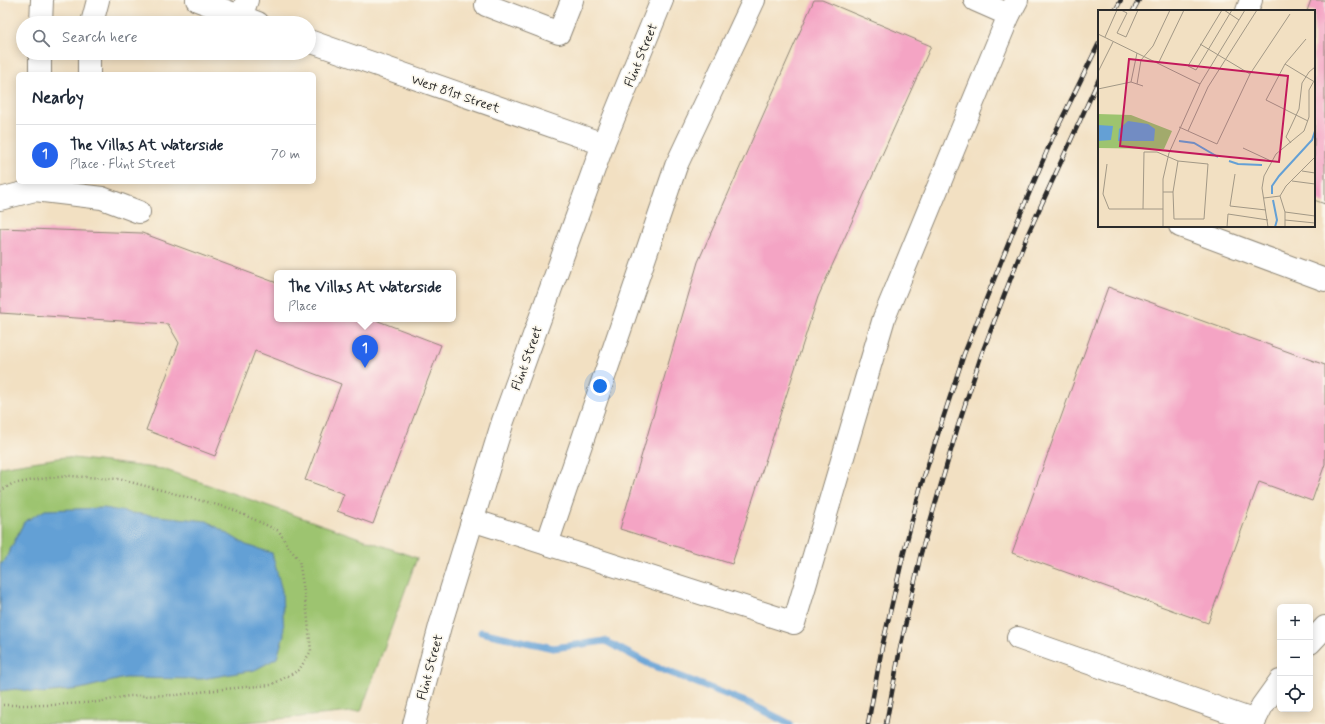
<!DOCTYPE html>
<html lang="en">
<head>
<meta charset="utf-8">
<style>
	:root { --surface:#fff; --page:#f2f2f3; --text:#1f2937; --muted:#747a83; --line:#e0e1e3; --accent:#2563eb }
	body { margin:0; font-family:Mynerve,sans-serif; background:var(--page); color:var(--text) }
	.controls { position:absolute; right:12px; bottom:12px; display:grid; overflow:hidden; border-radius:6px; box-shadow:0 2px 10px #0003 }
	.controls button { width:36px; height:36px; display:grid; place-items:center; padding:0; border:0; border-bottom:1px solid var(--line); background:var(--surface); color:var(--text); font:20px sans-serif }
	.you { position:absolute; left:600px; top:386px; width:14px; height:14px; margin:-10px; border:3px solid #fff; border-radius:50%; background:#1a73e8; box-shadow:0 0 0 6px #1a73e833 }
	.badge { display:grid; place-items:center; width:26px; height:26px; border-radius:50%; background:var(--accent); color:#fff; font-size:13px; font-weight:700 }
	.pin { position:absolute; translate:-50% -33px; filter:drop-shadow(0 1px 2px #0008) }
	.pin::after { content:''; position:absolute; top:21px; width:14px; height:12px; background:inherit; clip-path:polygon(0 0,100% 0,50% 100%) }
	.popup { position:absolute; left:274px; top:270px; width:182px; height:52px; box-sizing:border-box; display:grid; place-content:center; border-radius:6px; background:var(--surface); filter:drop-shadow(0 1px 3px #0005); font-size:13px; white-space:nowrap; color:var(--muted) }
	.popup b { font-size:15px; color:var(--text) }
	.popup::after { content:''; position:absolute; left:50%; top:100%; margin-left:-8px; border:8px solid transparent; border-top-color:var(--surface) }
	.list { margin:0; padding:0; list-style:none }
	h2 { display:flex; justify-content:space-between; align-items:center; height:52px; margin:0; padding:0 16px; font-size:17px }
	h2 small { font-size:13px; font-weight:400; color:var(--muted) }
	.list li { display:grid; grid-template-columns:26px 1fr auto; gap:12px; align-items:center; box-sizing:border-box; height:60px; padding:0 16px; border-top:1px solid var(--line) }
	.list b { display:block; font-size:15px; white-space:nowrap }
	.list p { margin:0; font-size:13px; white-space:nowrap; color:var(--muted) }
	.list em { font-size:13px; font-style:normal; color:var(--muted) }
	.icon { flex:none; width:22px; height:22px; fill:none; stroke:currentColor; stroke-width:2; stroke-linecap:round; stroke-linejoin:round }
	.map { position:relative; flex:none; width:1325px; height:724px; overflow:hidden }
	.search { position:absolute; background:var(--surface); box-shadow:0 2px 10px #0003; left:16px; top:16px; width:300px; height:44px; display:flex; align-items:center; gap:10px; box-sizing:border-box; padding:0 14px; border-radius:22px; color:var(--muted); font-size:15px }
	.panel { position:absolute; background:var(--surface); box-shadow:0 2px 10px #0003; left:16px; top:72px; width:300px; height:112px; border-radius:6px }
	.map>svg:first-child { display:block }
	.green { fill:#9dc46f; stroke:#64784d }
	.water { fill:#64a0d5; stroke:#486680 }
	.lines { fill:none; stroke-linecap:round; stroke-linejoin:round }
	.stream { stroke:#64a0d5; stroke-width:7 }
	.building { fill:#f4a4c4 }
	.minor-casing { stroke:#8e8676; stroke-width:24 }
	.path { stroke:#8e8676; stroke-width:2.5; stroke-dasharray:1 3; stroke-linecap:butt }
	.minor { stroke:#fff; stroke-width:22 }
	.rail-casing { stroke:#2b2b2b; stroke-width:4.5 }
	.rail { stroke:#fbf7ec; stroke-width:3; stroke-dasharray:9; stroke-linecap:butt }
	.labels { text-anchor:middle; stroke-width:3.5; stroke-linejoin:round; paint-order:stroke }
	.street-label { font-size:13px; fill:#2b2b2b; stroke:#fbf7ec }
	.inset-river { fill:none; stroke:#64a0d5; stroke-width:2 }
	.inset-road { fill:none; stroke:#a29886; stroke-width:1 }
	.view { fill:#c2185b; fill-opacity:0.15; stroke:#c2185b; stroke-width:2 }
	.inset-edge { fill:none; stroke:#2b2b2b; stroke-width:2 }
</style>
</head>
<body>
<div class="map">
<svg width="1325" height="724" viewBox="0 0 1325 724">
	<rect width="100%" height="100%" fill="#fbf7ec"/>
	<filter id="ink" filterUnits="userSpaceOnUse"><feTurbulence type="fractalNoise" baseFrequency=".025" numOctaves="2"/><feDisplacementMap in="SourceGraphic" scale="8" xChannelSelector="R" yChannelSelector="G"/><feConvolveMatrix kernelMatrix="1 2 1 2 8 2 1 2 1" color-interpolation-filters="sRGB"/></filter>
	<filter id="wash" filterUnits="userSpaceOnUse"><feTurbulence type="fractalNoise" baseFrequency=".012" numOctaves="4" result="noise"/><feDisplacementMap in="SourceGraphic" scale="16" xChannelSelector="R" yChannelSelector="G"/><feGaussianBlur stdDeviation="0.9" result="paint"/><feColorMatrix in="noise" values="0 0 0 0 0 0 0 0 0 0 0 0 0 0 0 0 0 1.4 0 .05"/><feComposite in="paint" operator="in"/></filter>
	<g filter="url(#wash)">
		<rect width="100%" height="100%" fill="#f2e0c2"/>
		<polygon class="green" points="65,457 163,469 417,558 361,711 228,724 0,724 0,467"/>
		<polygon class="water" points="104,508 131,513 207,521 246,545 272,553 282,591 284,635 277,658 255,670 202,679 125,678 80,689 42,693 16,689 0,691 0,565 5,560 24,522 45,510"/>
		<g class="lines">
			<polyline class="stream" points="481,632 553,648 605,641 651,665 748,703 790,724"/>
		</g>
		<g id="blocks">
			<g class="building">
				<polygon points="814,0 822,0 931,46 818,297 732,564 620,529 698,262"/>
				<polygon points="1311,0 1325,0 1325,204 1314,200 1314,11 1307,11"/>
				<polygon points="0,228 142,233 277,283 277,319 373,319 441,345 373,524 337,511 344,494 305,480 341,384 255,351 215,456 146,430 179,343 168,324 0,313"/>
				<polygon points="1108,287 1325,365 1325,464 1312,501 1259,482 1208,623 1012,553"/>
			</g>
		</g>
	</g>
	<g filter="url(#ink)">
		<use href="#blocks" fill-opacity="0" stroke="#8e8676" stroke-width="1"/>
		<g class="lines">
			<defs>
				<g id="minor">
					<polyline points="197,0 258,23"/>
					<polyline points="488,0 486,5 559,33 572,0"/>
					<polyline points="975,0 1009,15"/>
					<polyline points="1247,11 1251,0"/>
					<polyline points="241,17 247,0"/>
					<polyline points="41,23 42,0"/>
					<polyline points="92,23 98,0"/>
					<polyline points="309,41 603,144"/>
					<polyline points="40,74 40,53"/>
					<polyline points="89,74 89,53"/>
					<polyline points="0,199 35,190 102,198 139,212"/>
					<polyline points="1180,226 1325,280"/>
					<polyline points="472,520 794,623 884,318 1009,15 1017,0"/>
					<polyline points="547,544 676,166 754,0"/>
					<polyline points="1018,638 1255,721"/>
					<polyline points="1310,643 1325,627"/>
					<polyline points="414,724 440,626 503,421 603,144 662,0"/>
					<polyline points="1253,724 1262,706 1280,681"/>
				</g>
			</defs>
			<use href="#minor" class="minor-casing"/>
			<polyline class="path" points="0,491 12,484 39,479 69,476 119,479 229,508 279,531 287,545 299,560 307,611 311,651 299,670 271,685 223,689 177,695 129,696 98,702 52,705 0,705"/>
			<use href="#minor" class="minor"/>
			<defs>
				<g id="rail">
					<polyline points="1115,11 1121,0"/>
					<polyline points="1133,11 1139,0"/>
					<polyline points="868,724 882,647 903,556 920,489 964,354 1015,227 1052,139 1099,43"/>
					<polyline points="886,724 900,649 921,553 958,426 982,353 1027,236 1099,79"/>
				</g>
			</defs>
			<use href="#rail" class="rail-casing"/>
			<use href="#rail" class="rail"/>
		</g>
	</g>
	<g class="labels">
		<g class="street-label">
			<text transform="translate(640 55) rotate(-68)" y="5">Flint Street</text>
			<text transform="translate(456 93) rotate(19)" y="5">West 81st Street</text>
			<text transform="translate(526 358) rotate(-70)" y="5">Flint Street</text>
			<text transform="translate(429 667) rotate(-75)" y="5">Flint Street</text>
		</g>
	</g>
	<g transform="translate(1098 10)">
		<rect width="217" height="217" fill="#f2e0c2"/>
		<path d="M0,104L33,105L74,121L66,139L0,138Z" fill="#9dc46f"/>
		<path d="M30,111L50,114L57,119L56,131H20L21,119ZM0,115L15,116L13,130L0,131Z" fill="#64a0d5"/>
		<path class="inset-river" d="M81,131L96,133L120,147M131,151L140,154L164,155M174,184V176L181,166L214,130L217,121M175,190L179,210L177,217"/>
		<path class="inset-road" d="M23,0L29,3L19,23L28,27L40,0M124,0L90,56L98,60L134,0M126,0L141,10M0,24L102,74M7,27L19,0M208,29L187,54L168,90L210,111M102,34L152,64M60,54L86,0M187,54L215,71M0,62L15,32M33,72L39,43M39,74L43,50L55,36L72,0M0,79L33,72L45,76M81,117L119,134L152,64L192,4M90,121L110,77L159,0M193,133L188,127L201,99L204,73L211,62L217,57M145,138L173,151M9,154L5,184L11,199H65M204,161L217,163M137,164L132,196L168,200M194,171L217,174M75,182L76,209H106L110,154L80,151M182,186L188,176L217,147M182,186L187,202V217M166,188L182,186M45,199L46,142H59L80,151L75,182H65M187,202L217,206M187,210L217,213M65,217V169L71,143L102,74L147,0M129,217L130,204L170,210M170,217L164,178L166,166L178,144L206,121L211,107V80L217,69"/>
		<path class="view" d="M31,49L190,66L181,152L22,136Z"/>
		<rect width="217" height="217" class="inset-edge"/>
	</g>
</svg>
<div class="controls">
<button>+</button>
<button>−</button>
<button><svg class="icon" aria-label="locate" viewBox="0 0 24 24"><circle cx="12" cy="12" r="6"/><path d="M12 2v4M12 18v4M2 12h4M18 12h4"/></svg></button>
</div>
<div class="you"></div>
<div class="pin badge" style="left:365px;top:368px">1</div>
<div class="popup"><b>The Villas At Waterside</b>Place</div>
<div class="search"><svg class="icon" aria-label="search" viewBox="0 0 24 24"><circle cx="10" cy="10" r="6"/><path d="M15 15l6 6"/></svg>Search here</div>
<section class="panel">
<h2>Nearby<small></small></h2>
<ul class="list">
<li><span class="badge">1</span><div><b>The Villas At Waterside</b><p>Place · Flint Street</p></div><em>70 m</em></li>
</ul>
</section>
</div>
</body>
</html>
